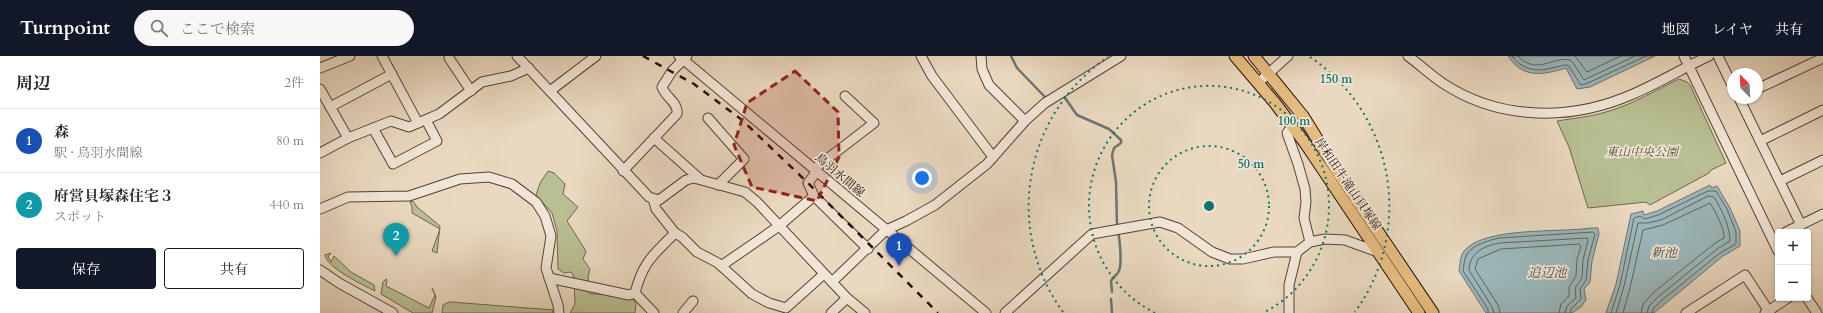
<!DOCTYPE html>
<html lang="ja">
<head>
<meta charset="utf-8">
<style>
	:root { --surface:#fff; --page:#f7f7f7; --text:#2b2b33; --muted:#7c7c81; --line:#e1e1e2; --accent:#111827 }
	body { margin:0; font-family:Cardo,"Noto Serif JP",serif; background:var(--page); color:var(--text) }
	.controls { position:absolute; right:12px; bottom:12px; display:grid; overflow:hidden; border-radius:4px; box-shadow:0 1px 3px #0004 }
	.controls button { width:36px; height:36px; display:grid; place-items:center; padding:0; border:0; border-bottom:1px solid var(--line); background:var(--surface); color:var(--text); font:20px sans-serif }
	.compass { position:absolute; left:1407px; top:12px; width:36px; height:36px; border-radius:50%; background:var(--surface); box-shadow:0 1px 3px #0004; rotate:336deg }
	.you { position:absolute; left:602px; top:122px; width:14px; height:14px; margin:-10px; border:3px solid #fff; border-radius:50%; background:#1a73e8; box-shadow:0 0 0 6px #1a73e833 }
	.badge { display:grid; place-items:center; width:26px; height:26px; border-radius:50%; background:var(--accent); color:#fff; font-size:13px; font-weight:700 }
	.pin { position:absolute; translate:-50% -33px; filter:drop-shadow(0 1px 2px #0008) }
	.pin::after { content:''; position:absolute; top:21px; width:14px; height:12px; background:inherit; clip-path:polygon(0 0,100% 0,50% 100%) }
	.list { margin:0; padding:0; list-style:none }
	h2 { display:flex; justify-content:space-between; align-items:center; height:52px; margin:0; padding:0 16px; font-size:17px }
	h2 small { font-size:13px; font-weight:400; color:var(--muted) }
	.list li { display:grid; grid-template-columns:26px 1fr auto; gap:12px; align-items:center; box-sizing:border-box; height:64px; padding:0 16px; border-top:1px solid var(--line) }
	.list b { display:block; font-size:15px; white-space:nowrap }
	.list p { margin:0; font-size:13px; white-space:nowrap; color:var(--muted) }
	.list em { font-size:13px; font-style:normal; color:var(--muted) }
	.actions { display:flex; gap:8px; padding:12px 16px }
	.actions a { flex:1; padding:9px 0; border:1px solid var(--accent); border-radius:4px; text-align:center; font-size:14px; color:var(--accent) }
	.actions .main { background:var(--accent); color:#fff }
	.icon { flex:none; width:22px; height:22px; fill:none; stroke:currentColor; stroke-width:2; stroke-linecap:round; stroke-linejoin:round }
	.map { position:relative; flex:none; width:1503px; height:257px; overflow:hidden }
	header { display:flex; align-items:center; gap:24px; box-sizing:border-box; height:56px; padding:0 20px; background:var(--accent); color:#fff }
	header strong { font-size:19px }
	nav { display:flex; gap:22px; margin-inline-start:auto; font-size:14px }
	.search { width:280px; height:36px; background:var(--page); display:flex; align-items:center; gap:10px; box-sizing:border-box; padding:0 14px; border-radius:22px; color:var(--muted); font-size:15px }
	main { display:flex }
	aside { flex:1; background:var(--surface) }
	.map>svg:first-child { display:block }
	.green { fill:#b8bf92; stroke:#6e684c }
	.water { fill:#9bb8bb; stroke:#6c7573 }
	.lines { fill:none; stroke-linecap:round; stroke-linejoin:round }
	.shore { stroke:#606461; stroke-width:1 }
	.stream { stroke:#6c7573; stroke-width:2.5 }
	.minor-casing { stroke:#564235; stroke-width:11 }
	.major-casing { stroke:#251007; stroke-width:13 }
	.minor { stroke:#f1e6d6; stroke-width:9 }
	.major { stroke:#e5bc80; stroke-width:11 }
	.rail { stroke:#251007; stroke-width:2.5; stroke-dasharray:7 7; stroke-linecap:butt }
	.marked { fill:#8f2418; fill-opacity:0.2; stroke:#8f2418; stroke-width:3; stroke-dasharray:8 5; stroke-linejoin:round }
	.ring { fill:none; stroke:#0f766e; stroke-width:2; stroke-dasharray:2 4 }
	.labels { text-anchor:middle; stroke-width:3.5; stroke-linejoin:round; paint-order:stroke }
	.park-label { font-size:12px; font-style:italic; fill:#584d38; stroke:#f1e6d6 }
	.street-label { font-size:12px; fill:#251007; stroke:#f1e6d6 }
	.water-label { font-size:13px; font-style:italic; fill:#4e4b46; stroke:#f1e6d6 }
	.centre { fill:#0f766e; stroke:#f1e6d6; stroke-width:2 }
	.ring-label { font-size:12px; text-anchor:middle; font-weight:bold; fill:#0f766e; stroke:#f1e6d6; stroke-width:3.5; stroke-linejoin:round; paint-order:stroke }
</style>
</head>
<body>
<header>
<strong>Turnpoint</strong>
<div class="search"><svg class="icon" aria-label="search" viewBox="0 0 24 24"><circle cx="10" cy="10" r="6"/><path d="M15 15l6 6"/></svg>ここで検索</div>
<nav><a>地図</a><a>レイヤ</a><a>共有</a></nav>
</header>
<main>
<aside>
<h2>周辺<small>2件</small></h2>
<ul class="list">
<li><span class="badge" style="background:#1a4fb4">1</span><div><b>森</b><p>駅 · 鳥羽水間線</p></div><em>80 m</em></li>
<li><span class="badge" style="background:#0f9aa8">2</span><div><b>府営貝塚森住宅３</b><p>スポット</p></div><em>440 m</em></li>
</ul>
<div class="actions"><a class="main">保存</a><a>共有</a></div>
</aside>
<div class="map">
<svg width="1503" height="257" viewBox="0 0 1503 257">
	<rect width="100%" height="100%" fill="#ead9c0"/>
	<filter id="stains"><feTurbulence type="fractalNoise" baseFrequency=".005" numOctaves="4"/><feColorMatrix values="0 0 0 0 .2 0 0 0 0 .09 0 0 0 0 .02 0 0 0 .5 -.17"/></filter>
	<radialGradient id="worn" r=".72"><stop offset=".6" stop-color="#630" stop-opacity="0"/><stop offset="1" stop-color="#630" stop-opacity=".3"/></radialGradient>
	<g class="green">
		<path d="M1359,23L1367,26L1370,29L1406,107L1391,114L1389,117L1330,149L1326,146L1268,152L1249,91L1237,65C1254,62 1271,61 1289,55C1313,48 1336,34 1359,23Z"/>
		<polygon points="228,115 234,117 245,128 243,138 258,151 247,165 266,195 263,203 270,213 268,221 270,238 310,238 316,248 315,257 250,257 255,248 254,221 251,216 244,217 238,213 237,175 232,157 216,139 220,127"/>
		<polygon points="93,145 97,151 120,170 117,197 112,195 120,173 92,157 92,151 90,146"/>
		<path d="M11,197L8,201L11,206L14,200L31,216L54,229L55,235C43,229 7,212 5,199Z"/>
		<polygon points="66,223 67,225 66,230 109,252 115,239 112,232 116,241 112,257 93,257 61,238 63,226"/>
		<polygon points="129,246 131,246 233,254 233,257 122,257 123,249"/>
	</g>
	<g class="water">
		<path d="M1188,0H1335L1270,31L1257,33L1246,12C1223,19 1203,23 1188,0Z"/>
		<polygon points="1390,129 1392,132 1397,130 1410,152 1420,175 1420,190 1403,200 1334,257 1286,257 1296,228 1311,158 1323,155 1324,159 1337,155"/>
		<path d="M1271,172H1278L1279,178L1272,205L1270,226L1264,233L1266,244L1261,251L1252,257H1166L1139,215C1140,209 1140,200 1144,195C1165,170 1240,177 1271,172Z"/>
	</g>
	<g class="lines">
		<g class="shore">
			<path d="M1192,0C1201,14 1218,16 1232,12C1238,11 1242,9 1248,9L1261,29L1268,27L1326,0"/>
			<path d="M1198,0C1217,20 1232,0 1250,4L1254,8L1264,24L1315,0"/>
			<polyline points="1255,0 1267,16 1301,0"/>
			<path d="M1168,257V253L1143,215C1144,210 1144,203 1147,198C1152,189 1170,184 1179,182L1273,176L1275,178L1268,204L1266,224L1260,233L1261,243L1251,253L1250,257"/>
			<path d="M1174,257L1172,251L1149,214C1150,196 1164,190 1180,187L1267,182L1268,184L1263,204L1262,222L1255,232L1256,242L1247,250L1245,257"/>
			<polyline points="1180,257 1178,249 1155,213 1158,203 1181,193 1259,188 1261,190 1257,203 1256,220 1249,231 1249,240 1241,248 1239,257"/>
			<polyline points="1291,257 1300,229 1314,162 1320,160 1325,163 1338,159 1388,135 1396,135 1407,153 1416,176 1416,188 1400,197 1342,244 1333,253 1332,257"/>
			<path d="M1296,257L1304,230L1318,167H1327L1341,164L1388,140L1394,141C1402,154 1410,171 1410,185L1397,193L1338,241L1329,250L1327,257"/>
			<path d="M1303,257L1310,232L1323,174L1343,169L1390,147C1395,154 1405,174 1404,182L1394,188L1334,236L1323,248L1321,257"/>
		</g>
		<g class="stream">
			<polyline points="691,0 697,12 726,42"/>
			<polyline points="743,39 757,59 789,73 801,84 801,87 794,92 792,99 796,126 797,170"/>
			<path d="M792,236L791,225C793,221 797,219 799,215C802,208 800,184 798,176"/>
			<polyline points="791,243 792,257"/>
		</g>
		<defs>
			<g id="minor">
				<polyline points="62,0 98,67"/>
				<polyline points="197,0 329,141 339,144 366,124 374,122 425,136 437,146 527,242 545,257"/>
				<polyline points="359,0 666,257"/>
				<polyline points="601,0 612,20 673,101"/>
				<polyline points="661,0 662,13 669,29 705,65"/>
				<path d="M1088,0C1100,9 1112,20 1124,28C1181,65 1252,65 1313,38C1339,27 1363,12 1389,0"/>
				<polyline points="1364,0 1458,195"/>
				<polyline points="1398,0 1413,31"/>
				<polyline points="129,2 151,35"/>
				<polyline points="0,12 30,0"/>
				<polyline points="939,26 968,0"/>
				<polyline points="0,33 28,82"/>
				<polyline points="1437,33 1503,2"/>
				<polyline points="230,35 276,0"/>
				<polyline points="1419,42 1481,169"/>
				<polyline points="10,51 72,18"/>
				<polyline points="388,62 424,103 398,129"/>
				<polyline points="972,71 967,77 978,108 985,133 986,146 984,162 990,186"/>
				<polyline points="53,72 73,108 117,85 106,64"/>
				<polyline points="334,82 380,123"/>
				<polyline points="1440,85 1503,54"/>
				<polyline points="0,97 28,82 71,65 89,71 98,67 119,58 162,26 191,20 209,12"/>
				<polyline points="494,113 554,67 525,40"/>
				<path d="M303,115L357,58C359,47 345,41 342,31L352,15L367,0"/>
				<polyline points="497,115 488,127 494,140 548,193"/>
				<polyline points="1460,125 1503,104"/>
				<polyline points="333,143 336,153 355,177 362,181 377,196 398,207 432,238 449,247 466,252 504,218"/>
				<polyline points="0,153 28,141 89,140 140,123 169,121 192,128 216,146 225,160 231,180 226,212 238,249 239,257"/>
				<polyline points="1466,176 1503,158"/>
				<polyline points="401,210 459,170 494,140"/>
				<polyline points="0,214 19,227 73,257"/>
				<polyline points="229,222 309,239 315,237"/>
				<polyline points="512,226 566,174 586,165 615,149 667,108 705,65 725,47 801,0"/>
				<polyline points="1487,242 1497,257"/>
				<path d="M334,257L315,237C323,206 333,199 355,177"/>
				<polyline points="363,257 373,245"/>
				<polyline points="511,257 527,242"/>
				<polyline points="685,257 772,178 840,166 858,172 892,196 910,203 923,203 954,196 977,196 990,186 1005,183 1025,184 1058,196"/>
				<polyline points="969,257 969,229 977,196"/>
				<polyline points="1366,257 1425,219 1450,257"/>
				<polyline points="1445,257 1468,242"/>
			</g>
			<g id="major">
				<polyline points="915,0 955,47 985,87 1099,257"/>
				<polyline points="934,0 983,60 1017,115 1113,257"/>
			</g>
		</defs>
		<use href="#minor" class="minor-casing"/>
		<use href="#major" class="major-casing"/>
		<use href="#minor" class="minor"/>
		<use href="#major" class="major"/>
		<polyline class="rail" points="323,0 374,28 422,64 488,127 618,257"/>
	</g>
	<path class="marked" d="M475,15L518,56L519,101L497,145L432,131L414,89L427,47Z"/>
	<g class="ring">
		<circle cx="889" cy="150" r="60"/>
		<path d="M835 257A120 120 0 1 1 943 257"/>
		<path d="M743 256A180 180 0 0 1 788 1M990 1A180 180 0 0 1 1035 256"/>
	</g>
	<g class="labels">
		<g class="park-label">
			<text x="1322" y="100">東山中央公園</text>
		</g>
		<g class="street-label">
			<text transform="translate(520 119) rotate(40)" y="4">鳥羽水間線</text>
			<text transform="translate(1028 128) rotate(56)" y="4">岸和田牛滝山貝塚線</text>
		</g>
		<g class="water-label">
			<text x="1344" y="201">新池</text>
			<text x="1227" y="221">追辺池</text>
		</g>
	</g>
	<circle cx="889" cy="150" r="6" class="centre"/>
	<g class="ring-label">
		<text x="1016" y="27">150 m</text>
		<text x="974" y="69">100 m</text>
		<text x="931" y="112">50 m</text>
	</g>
	<rect width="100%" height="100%" filter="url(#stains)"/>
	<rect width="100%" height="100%" fill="url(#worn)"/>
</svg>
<div class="controls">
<button>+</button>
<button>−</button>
</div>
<svg class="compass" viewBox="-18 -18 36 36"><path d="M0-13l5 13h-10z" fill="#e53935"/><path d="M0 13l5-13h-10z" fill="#7c7c81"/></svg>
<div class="you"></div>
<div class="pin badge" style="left:579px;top:210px;background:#1a4fb4">1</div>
<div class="pin badge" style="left:76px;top:200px;background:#0f9aa8">2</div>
</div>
</main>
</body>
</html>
